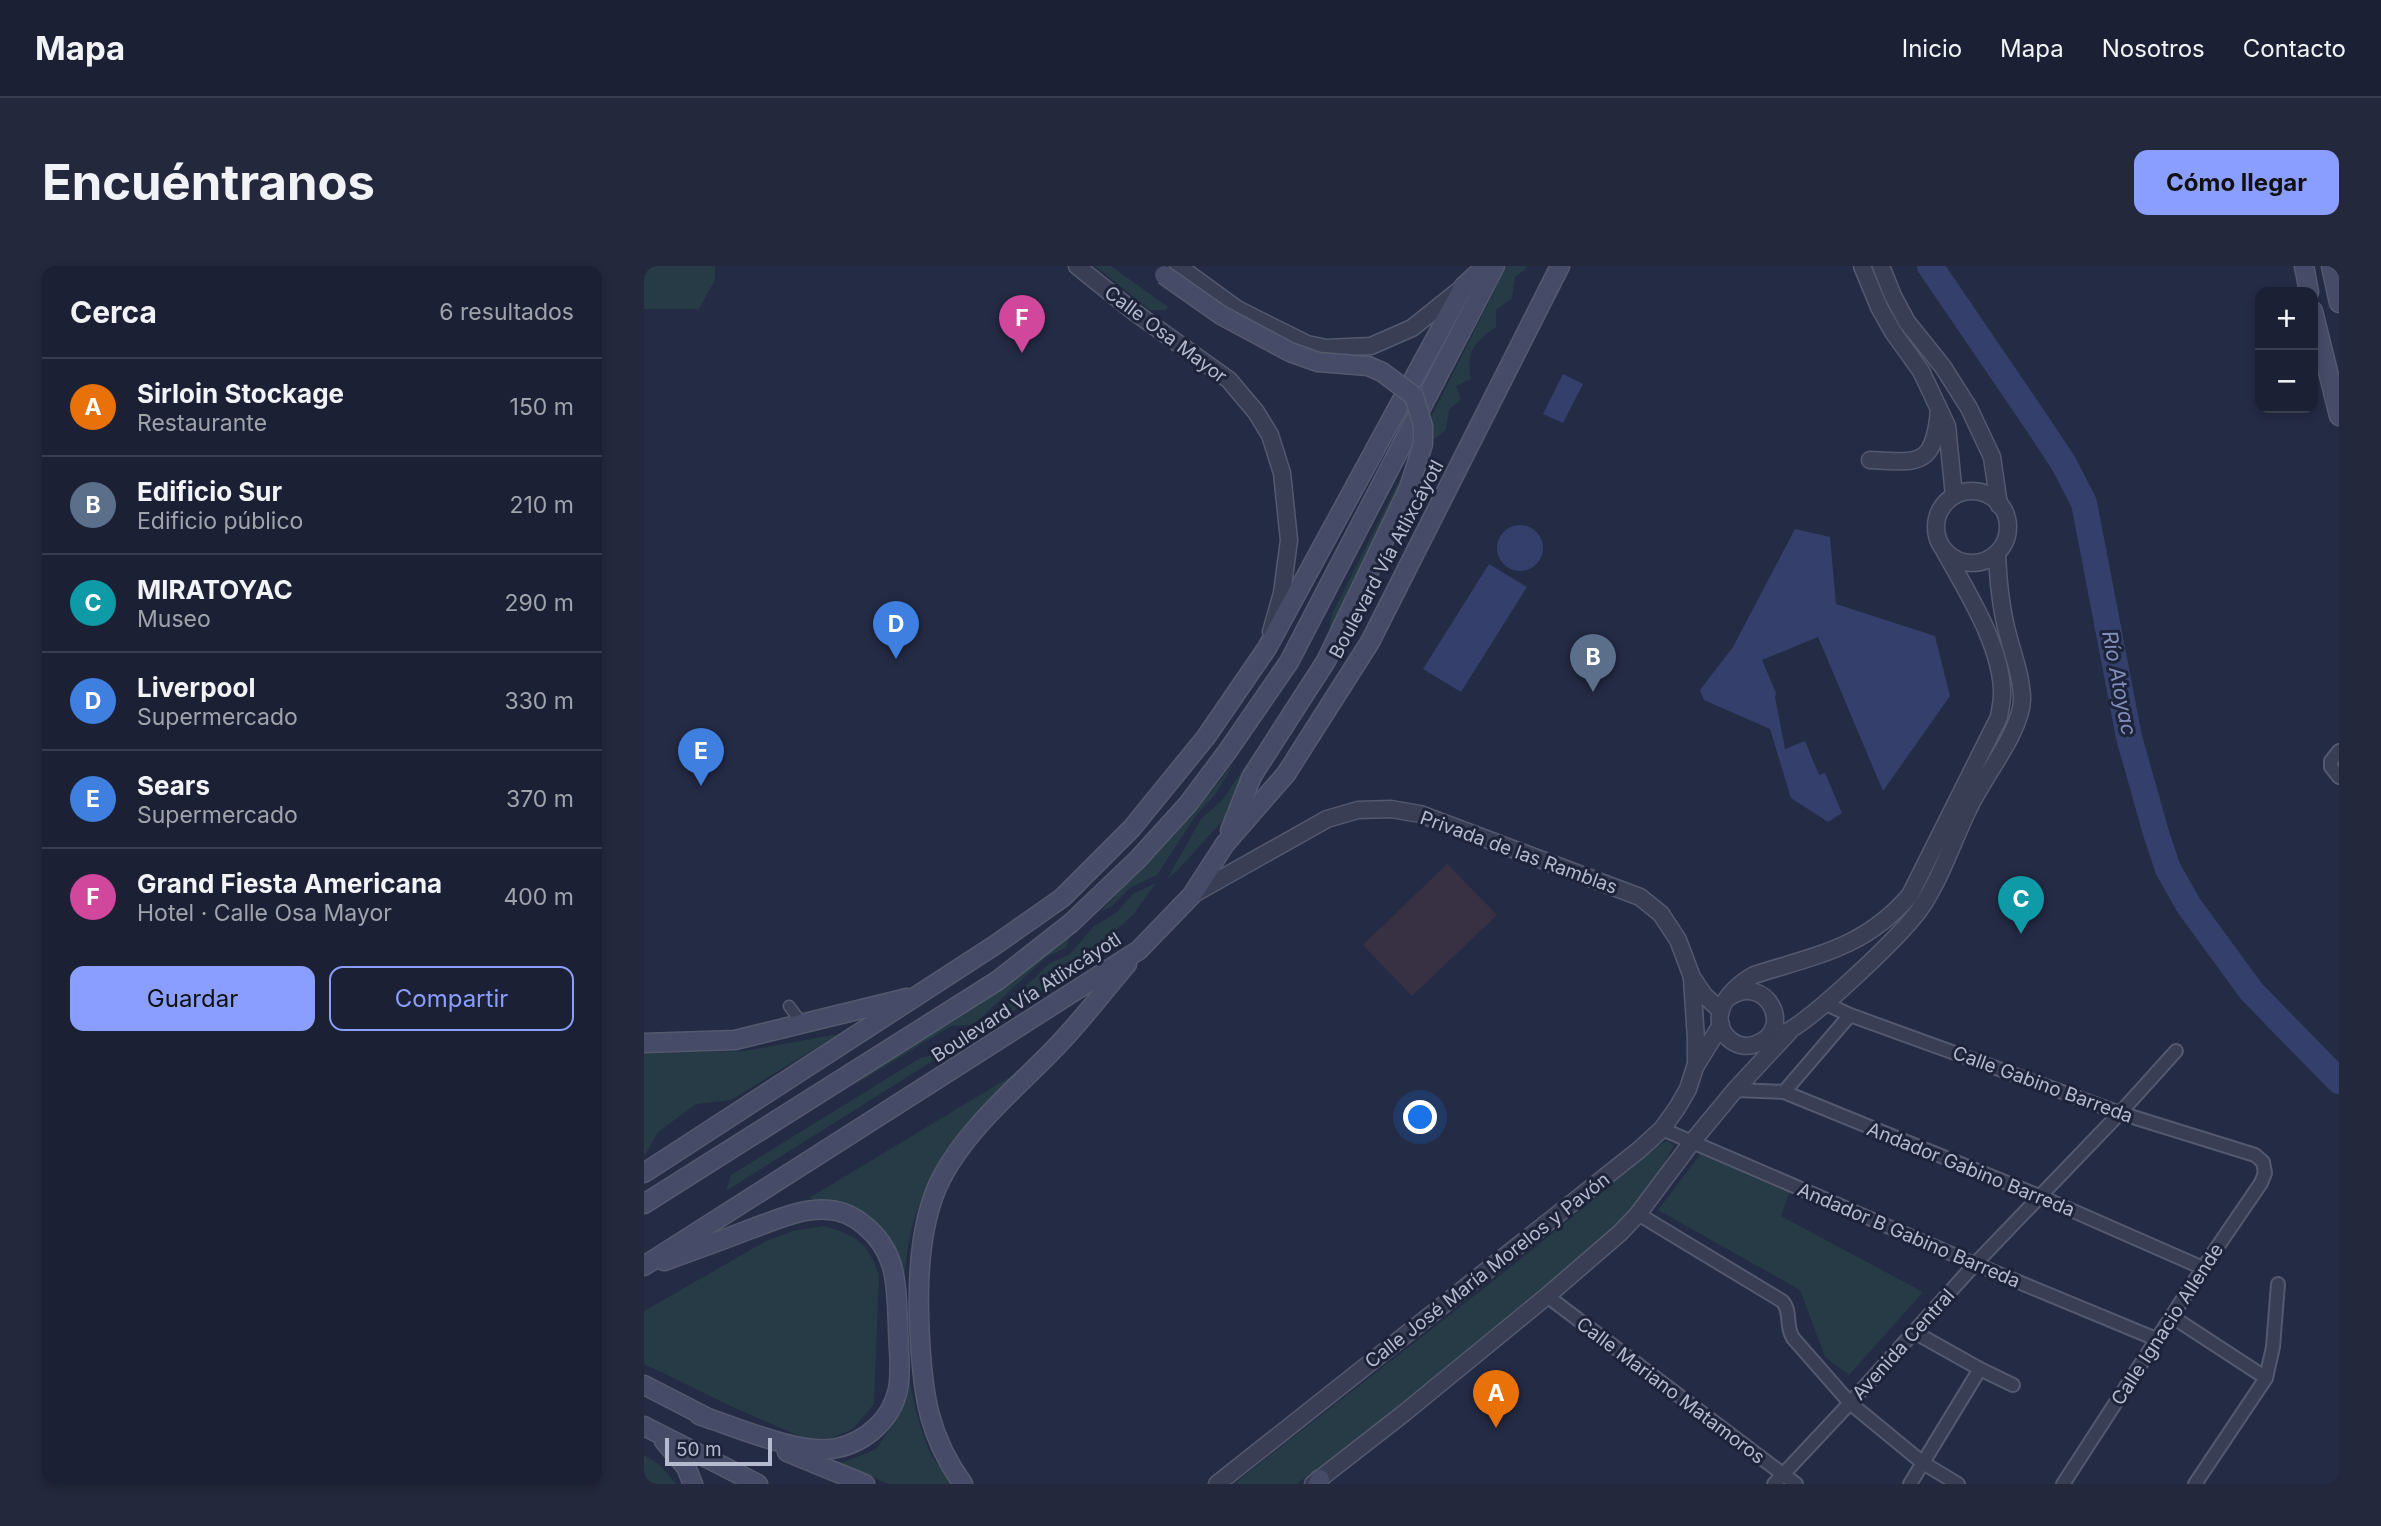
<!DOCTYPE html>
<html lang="es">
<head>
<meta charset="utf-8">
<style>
	:root { --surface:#1b2034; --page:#24283c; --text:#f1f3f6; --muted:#a0a3ac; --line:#393e4f; --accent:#8a9eff }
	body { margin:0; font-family:Inter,sans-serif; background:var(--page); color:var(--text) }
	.controls { position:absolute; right:21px; top:21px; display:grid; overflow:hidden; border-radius:14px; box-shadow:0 4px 10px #0003 }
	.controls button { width:63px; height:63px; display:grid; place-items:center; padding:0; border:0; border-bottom:2px solid var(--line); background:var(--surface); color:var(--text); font:35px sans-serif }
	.scale { position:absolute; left:21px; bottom:18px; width:107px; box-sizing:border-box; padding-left:7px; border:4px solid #b6bace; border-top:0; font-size:19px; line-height:24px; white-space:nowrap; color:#b6bace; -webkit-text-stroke:5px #1d2339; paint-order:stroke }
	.you { position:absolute; left:777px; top:852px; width:24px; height:24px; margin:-18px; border:5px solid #fff; border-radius:50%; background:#1a73e8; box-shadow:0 0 0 10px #1a73e833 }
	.badge { display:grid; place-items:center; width:46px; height:46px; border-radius:50%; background:var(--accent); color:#fff; font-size:23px; font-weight:700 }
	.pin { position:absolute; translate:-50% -58px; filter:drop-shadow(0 2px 4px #0008) }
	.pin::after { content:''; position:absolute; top:37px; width:24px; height:21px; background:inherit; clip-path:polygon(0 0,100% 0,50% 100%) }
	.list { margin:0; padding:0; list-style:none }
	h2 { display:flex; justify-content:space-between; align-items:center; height:91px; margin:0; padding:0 28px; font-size:30px }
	h2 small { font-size:23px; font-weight:400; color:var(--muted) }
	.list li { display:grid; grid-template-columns:46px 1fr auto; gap:21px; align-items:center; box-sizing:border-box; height:98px; padding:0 28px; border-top:2px solid var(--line) }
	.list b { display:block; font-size:26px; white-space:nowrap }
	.list p { margin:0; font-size:23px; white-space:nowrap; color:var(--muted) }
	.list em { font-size:23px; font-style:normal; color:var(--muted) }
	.actions { display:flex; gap:14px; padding:21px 28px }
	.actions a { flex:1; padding:16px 0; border:2px solid var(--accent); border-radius:14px; text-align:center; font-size:24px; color:var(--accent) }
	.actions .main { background:var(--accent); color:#111 }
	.map { position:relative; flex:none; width:1695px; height:1218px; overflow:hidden; border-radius:14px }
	header { display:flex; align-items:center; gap:42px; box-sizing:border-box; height:98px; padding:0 35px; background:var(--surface); border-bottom:2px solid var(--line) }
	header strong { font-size:33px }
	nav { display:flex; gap:38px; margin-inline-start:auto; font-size:24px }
	.intro { display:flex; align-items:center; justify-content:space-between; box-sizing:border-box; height:168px; padding:0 42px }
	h1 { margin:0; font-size:49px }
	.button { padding:18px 32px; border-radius:14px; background:var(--accent); color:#111; font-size:24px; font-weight:700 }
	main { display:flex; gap:42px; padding:0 42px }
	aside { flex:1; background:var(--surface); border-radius:14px; box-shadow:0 4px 10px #0003 }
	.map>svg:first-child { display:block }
	.medical { fill:#383144 }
	.green { fill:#263b46 }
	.water { fill:#34406b }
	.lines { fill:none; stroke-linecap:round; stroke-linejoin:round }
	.river { stroke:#34406b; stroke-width:26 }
	.pedestrian-casing { stroke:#54596e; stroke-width:13 }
	.minor-casing { stroke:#54596e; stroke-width:16 }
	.tertiary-casing { stroke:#54596e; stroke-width:19 }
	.secondary-casing { stroke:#54596e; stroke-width:21 }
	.pedestrian { stroke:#393e54; stroke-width:10 }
	.minor { stroke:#393e54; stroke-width:12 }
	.tertiary { stroke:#393e54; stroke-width:16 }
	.secondary { stroke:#464c67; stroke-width:18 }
	.secondary-bridge-casing { stroke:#54596e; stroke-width:21; stroke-linecap:butt }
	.secondary-bridge { stroke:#464c67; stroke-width:18 }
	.labels { text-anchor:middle; stroke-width:6; stroke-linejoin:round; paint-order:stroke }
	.street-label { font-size:19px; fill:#b6bace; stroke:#1d2339 }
	.water-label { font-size:21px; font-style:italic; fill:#828fbc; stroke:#1d2339 }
</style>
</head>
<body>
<header>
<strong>Mapa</strong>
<nav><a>Inicio</a><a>Mapa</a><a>Nosotros</a><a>Contacto</a></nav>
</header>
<div class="intro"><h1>Encuéntranos</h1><a class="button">Cómo llegar</a></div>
<main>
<aside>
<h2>Cerca<small>6 resultados</small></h2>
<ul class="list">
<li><span class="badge" style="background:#e8710a">A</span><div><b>Sirloin Stockage</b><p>Restaurante</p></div><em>150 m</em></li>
<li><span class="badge" style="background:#5c6f8a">B</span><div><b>Edificio Sur</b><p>Edificio público</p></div><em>210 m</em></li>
<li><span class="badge" style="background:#0f9aa8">C</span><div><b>MIRATOYAC</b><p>Museo</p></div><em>290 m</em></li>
<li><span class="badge" style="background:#3f7fe0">D</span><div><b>Liverpool</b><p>Supermercado</p></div><em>330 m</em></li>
<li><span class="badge" style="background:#3f7fe0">E</span><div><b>Sears</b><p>Supermercado</p></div><em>370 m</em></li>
<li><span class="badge" style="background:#d1479c">F</span><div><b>Grand Fiesta Americana</b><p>Hotel · Calle Osa Mayor</p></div><em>400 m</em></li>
</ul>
<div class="actions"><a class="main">Guardar</a><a>Compartir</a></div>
</aside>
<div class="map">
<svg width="1695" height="1218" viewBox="0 0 1695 1218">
	<rect width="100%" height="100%" fill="#242b45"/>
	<polygon class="medical" points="803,598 853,649 768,730 719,679"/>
	<g class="green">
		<polygon points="0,0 71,0 71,14 55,43 0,43"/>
		<polygon points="451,0 467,0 524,41 522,44 506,44"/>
		<path d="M863,0H882V3L871,11L868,32L852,44V61C830,76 822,85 827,113L812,120L817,133L805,144L802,164L788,175L787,196L769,206L782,214L700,375L684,371L688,348Z"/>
		<polygon points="683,379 602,529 533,605 523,613 557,553 579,533"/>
		<polygon points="591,496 571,529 552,549 513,609 487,621 467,641 457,645 552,544"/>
		<polygon points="512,617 489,649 422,707 370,745 345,755 406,697 425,689 449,661 473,646 489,628"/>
		<polygon points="426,670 422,682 402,691 336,753 327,759 307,760 204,823"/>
		<polygon points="195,768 87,834 52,838 14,866 0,891 0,787 100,785"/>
		<polygon points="303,786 82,925 87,909 276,792"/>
		<path d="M389,797C373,811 353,823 340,839C322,859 289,908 278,932C248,1000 257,1117 285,1184C290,1196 302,1208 310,1218H245L195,1198L232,1183L251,1156L260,1108L252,989L230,956L194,938L165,932Z"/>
		<path d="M1023,875L1030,879L1009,917L991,941L963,968L765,1133L653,1218H590C731,1105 876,999 1012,880Z"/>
		<polygon points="1058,886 1147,922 1137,950 1279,1026 1205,1109 1181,1091 1156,1024 1014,944"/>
		<path d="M180,960C213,970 223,975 235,1009L230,1138L209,1163L188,1172H160L93,1143L0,1098V1045L122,975L149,965Z"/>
		<polygon points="0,1189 16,1199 32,1218 0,1218"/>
	</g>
	<g class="water">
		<polygon points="919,108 939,118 919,157 899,148"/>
		<circle cx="876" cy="282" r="23"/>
		<polygon points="1151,263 1186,271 1192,338 1291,370 1306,430 1239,525 1174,371 1118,394 1132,427 1131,431 1141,483 1161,475 1175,509 1181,507 1198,547 1184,556 1147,532 1126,463 1060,434 1056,424 1089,381"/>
		<polygon points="845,298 883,321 817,426 779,403"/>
	</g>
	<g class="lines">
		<polyline class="river" points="1286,0 1395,160 1420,198 1440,237 1485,471 1512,567 1524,603 1545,640 1608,726 1695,815"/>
		<defs>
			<polyline id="pedestrian" points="145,740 154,752"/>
			<g id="minor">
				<polyline points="1695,485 1687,495 1687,501 1695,511"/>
				<polyline points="1180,737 1206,749 1476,847 1611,889 1619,896 1621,907 1617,917 1559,1002 1419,1218"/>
				<polyline points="1091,824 1140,826 1395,930 1559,1002"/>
				<polyline points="1140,826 1206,749"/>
				<polyline points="1018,863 1331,998 1512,1073"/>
				<path d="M994,948L1138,1035C1148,1045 1141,1060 1149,1072L1206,1137L1279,1197L1314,1218"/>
				<polyline points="903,1030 1152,1218"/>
				<polyline points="1527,1050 1622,1112"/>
				<polyline points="1270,1066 1336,1103 1369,1119"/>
				<polyline points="1130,1218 1206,1137 1331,998 1476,847 1532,785"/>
				<polyline points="1266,1218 1336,1103"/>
				<polyline points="1551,1218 1622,1112 1629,1081 1634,1018"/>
			</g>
			<g id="tertiary">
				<polyline points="433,0 489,45 585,114 612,146 626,169 638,207 645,274 638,327 627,366"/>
				<polyline points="534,0 593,43 663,78 682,82 727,80 768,62 818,22"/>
				<polyline points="1218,0 1235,41 1249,66 1277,105 1303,160 1310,230"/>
				<polyline points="1237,0 1249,30 1263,56 1299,101 1325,142 1348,191 1355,239"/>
				<path d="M1226,194C1276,197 1290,200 1295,144"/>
				<circle cx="1328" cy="261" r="36"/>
				<polyline points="548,629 683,553 714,544 747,543 776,548 996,631 1017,648 1034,674 1048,711 1060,729 1077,745"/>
				<polyline points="1048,713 1052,773 1052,799"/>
				<path d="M1084,732C1122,705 1152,764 1112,778C1092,786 1070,766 1077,744C1081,730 1097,716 1110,709C1172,689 1221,682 1266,629L1355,451C1356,444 1358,436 1358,429C1359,382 1323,326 1301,286"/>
				<path d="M1137,768C1162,761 1250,675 1269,652C1294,623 1309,573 1327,538C1341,509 1377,465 1378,434C1378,409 1367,384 1362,361C1356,336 1354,312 1353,287"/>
				<polyline points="573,1218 995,884 1018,863 1033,842 1044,823 1051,801 1077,759"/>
				<polyline points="669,1218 759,1148 903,1030 976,967 994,948 1048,876 1091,824 1145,766"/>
			</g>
			<g id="secondary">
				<polyline points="1660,0 1665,26"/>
				<polyline points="1687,0 1695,37"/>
				<polyline points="1669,45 1695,150"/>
				<polyline points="586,565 608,510"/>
				<polyline points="0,777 91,774 263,732"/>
				<polyline points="0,907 351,679 418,632 488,562 562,471 623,382 820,20 842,0"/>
				<polyline points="0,938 353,715 427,657 494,593 544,538 583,486 645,396 851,0"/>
				<path d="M20,995C48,985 76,975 104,964C130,955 158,941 186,944C198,945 211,951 220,959C254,986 252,1019 254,1059C254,1080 258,1103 254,1123C248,1153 222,1176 193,1182C157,1190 90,1160 55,1149"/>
				<polyline points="0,1000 495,684 548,629 581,578 642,508 726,376 916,0"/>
				<polyline points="0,1119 66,1153"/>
				<polyline points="0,1160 114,1218"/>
				<polyline points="20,1175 42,1201 49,1218"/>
				<polyline points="143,1186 221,1218"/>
				<path d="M319,1218C285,1171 279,1130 276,1073C273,1023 274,956 298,911C325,860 374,821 414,779C438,754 460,725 483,698"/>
				<polyline points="674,1218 676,1213"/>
			</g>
		</defs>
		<use href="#pedestrian" class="pedestrian-casing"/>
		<use href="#minor" class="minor-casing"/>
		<use href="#tertiary" class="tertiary-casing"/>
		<use href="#secondary" class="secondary-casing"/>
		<use href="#pedestrian" class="pedestrian"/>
		<use href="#minor" class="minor"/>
		<use href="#tertiary" class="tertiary"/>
		<use href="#secondary" class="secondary"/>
		<defs>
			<polyline id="secondary-bridge" points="520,9 577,49 646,86 674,96 724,100 738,106 770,130 779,160 779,178 765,222 682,395 608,510"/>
		</defs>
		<use href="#secondary-bridge" class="secondary-bridge-casing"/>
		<use href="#secondary-bridge" class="secondary-bridge"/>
	</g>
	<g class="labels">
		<g class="street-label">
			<text transform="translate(522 68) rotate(37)" y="7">Calle Osa Mayor</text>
			<text transform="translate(742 293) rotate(-62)" y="7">Boulevard Vía Atlixcáyotl</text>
			<text transform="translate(875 586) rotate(20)" y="7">Privada de las Ramblas</text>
			<text transform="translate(382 731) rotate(-33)" y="7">Boulevard Vía Atlixcáyotl</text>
			<text transform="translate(1399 818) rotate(20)" y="7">Calle Gabino Barreda</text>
			<text transform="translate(1327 903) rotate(22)" y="7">Andador Gabino Barreda</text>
			<text transform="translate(1265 969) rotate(23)" y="7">Andador B Gabino Barreda</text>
			<text transform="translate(843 1004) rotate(-38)" y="7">Calle José María Morelos y Pavón</text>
			<text transform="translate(1523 1058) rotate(-57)" y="7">Calle Ignacio Allende</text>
			<text transform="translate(1259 1078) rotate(-48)" y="7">Avenida Central</text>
			<text transform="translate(1027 1124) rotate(37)" y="7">Calle Mariano Matamoros</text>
		</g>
		<g class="water-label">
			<text transform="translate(1475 417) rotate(79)" y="7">Río Atoyac</text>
		</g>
	</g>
</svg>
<div class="controls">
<button>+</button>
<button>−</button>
</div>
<div class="scale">50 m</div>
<div class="you"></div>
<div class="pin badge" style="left:852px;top:1162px;background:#e8710a">A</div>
<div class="pin badge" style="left:949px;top:426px;background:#5c6f8a">B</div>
<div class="pin badge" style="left:1377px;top:668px;background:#0f9aa8">C</div>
<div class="pin badge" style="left:252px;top:393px;background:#3f7fe0">D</div>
<div class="pin badge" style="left:57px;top:520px;background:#3f7fe0">E</div>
<div class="pin badge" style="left:378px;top:87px;background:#d1479c">F</div>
</div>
</main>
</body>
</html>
